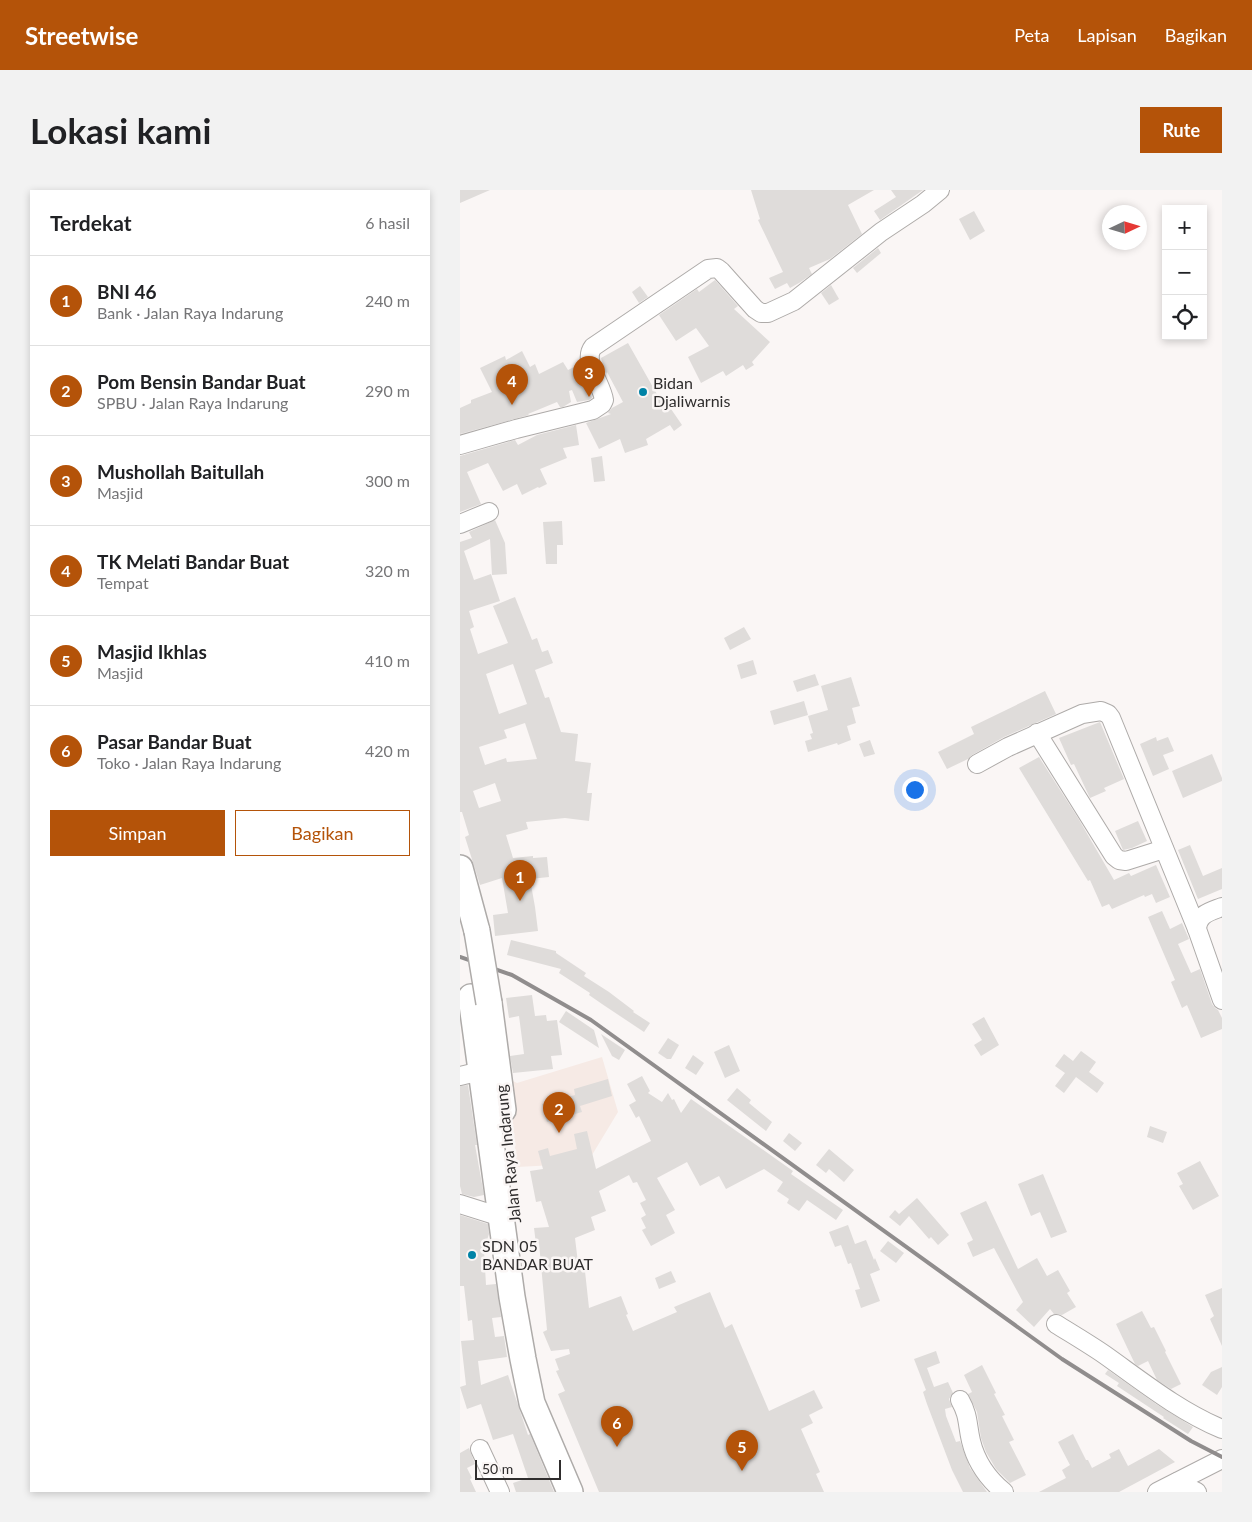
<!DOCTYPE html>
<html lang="id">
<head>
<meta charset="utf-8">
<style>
	:root { --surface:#fff; --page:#f2f2f2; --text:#202124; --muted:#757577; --line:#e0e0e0; --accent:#b45309 }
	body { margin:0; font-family:Lato,sans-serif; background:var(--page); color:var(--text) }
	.controls { position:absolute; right:15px; top:15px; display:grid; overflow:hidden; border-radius:0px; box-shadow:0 2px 8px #0003 }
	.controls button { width:45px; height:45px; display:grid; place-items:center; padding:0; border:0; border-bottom:1px solid var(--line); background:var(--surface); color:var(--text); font:25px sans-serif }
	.compass { position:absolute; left:642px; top:15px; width:45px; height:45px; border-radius:50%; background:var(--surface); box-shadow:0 2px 8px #0003; rotate:86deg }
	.scale { position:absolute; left:15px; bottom:12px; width:86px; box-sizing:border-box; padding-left:5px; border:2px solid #2f2d2d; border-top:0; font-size:14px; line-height:18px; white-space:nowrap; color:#2f2d2d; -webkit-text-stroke:4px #faf6f5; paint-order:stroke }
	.you { position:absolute; left:454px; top:599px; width:18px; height:18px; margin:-12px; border:4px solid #fff; border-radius:50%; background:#1a73e8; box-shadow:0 0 0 8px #1a73e833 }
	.badge { display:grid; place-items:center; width:32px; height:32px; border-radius:50%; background:var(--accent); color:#fff; font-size:16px; font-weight:700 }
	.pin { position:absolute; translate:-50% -41px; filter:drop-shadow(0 1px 2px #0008) }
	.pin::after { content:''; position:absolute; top:26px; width:18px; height:15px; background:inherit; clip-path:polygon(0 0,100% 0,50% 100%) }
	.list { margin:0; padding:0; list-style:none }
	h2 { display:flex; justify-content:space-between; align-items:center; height:65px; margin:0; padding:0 20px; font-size:21px }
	h2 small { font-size:16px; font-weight:400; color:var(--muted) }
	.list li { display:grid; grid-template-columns:32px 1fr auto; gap:15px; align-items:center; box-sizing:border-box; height:90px; padding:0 20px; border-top:1px solid var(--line) }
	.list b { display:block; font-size:19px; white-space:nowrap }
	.list p { margin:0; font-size:16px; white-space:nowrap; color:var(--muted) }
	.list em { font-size:16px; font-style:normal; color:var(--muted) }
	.actions { display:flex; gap:10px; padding:15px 20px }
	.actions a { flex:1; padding:11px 0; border:1px solid var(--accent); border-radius:0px; text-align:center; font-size:18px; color:var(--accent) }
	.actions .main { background:var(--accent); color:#fff }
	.icon { flex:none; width:28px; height:28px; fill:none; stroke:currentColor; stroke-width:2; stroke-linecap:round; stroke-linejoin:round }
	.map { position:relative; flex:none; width:762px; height:1302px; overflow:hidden; border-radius:0px }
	header { display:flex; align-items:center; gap:30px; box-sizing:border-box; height:70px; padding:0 25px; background:var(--accent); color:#fff }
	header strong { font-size:24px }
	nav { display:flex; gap:28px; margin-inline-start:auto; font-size:18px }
	.intro { display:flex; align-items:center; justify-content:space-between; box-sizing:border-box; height:120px; padding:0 30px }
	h1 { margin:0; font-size:35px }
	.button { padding:12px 22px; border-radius:0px; background:var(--accent); color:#fff; font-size:18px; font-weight:700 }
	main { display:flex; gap:30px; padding:0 30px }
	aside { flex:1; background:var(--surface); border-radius:0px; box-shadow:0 2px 8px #0003 }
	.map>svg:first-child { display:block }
	.built { fill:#f6eae5 }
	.building { fill:#dfdcda; fill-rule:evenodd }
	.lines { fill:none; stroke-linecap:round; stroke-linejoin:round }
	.minor-casing { stroke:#aeaba9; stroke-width:20 }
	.highway-casing { stroke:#aeaba9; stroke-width:28 }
	.minor { stroke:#fff; stroke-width:18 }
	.highway { stroke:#fff; stroke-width:25 }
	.rail { stroke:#908d8d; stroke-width:4 }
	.highway-bridge-casing { stroke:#aeaba9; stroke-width:28; stroke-linecap:butt }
	.highway-bridge { stroke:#fff; stroke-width:25 }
	.poi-dot { fill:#0083a6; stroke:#faf6f5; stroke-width:2 }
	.labels { text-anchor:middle; stroke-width:5; stroke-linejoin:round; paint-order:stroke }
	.poi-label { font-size:16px; fill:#2f2d2d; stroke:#faf6f5; text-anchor:start }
	.street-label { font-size:16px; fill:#2f2d2d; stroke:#faf6f5 }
</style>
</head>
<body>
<header>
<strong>Streetwise</strong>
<nav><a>Peta</a><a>Lapisan</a><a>Bagikan</a></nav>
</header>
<div class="intro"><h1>Lokasi kami</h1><a class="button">Rute</a></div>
<main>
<aside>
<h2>Terdekat<small>6 hasil</small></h2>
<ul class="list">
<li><span class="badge">1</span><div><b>BNI 46</b><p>Bank · Jalan Raya Indarung</p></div><em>240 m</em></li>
<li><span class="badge">2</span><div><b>Pom Bensin Bandar Buat</b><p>SPBU · Jalan Raya Indarung</p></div><em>290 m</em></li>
<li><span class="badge">3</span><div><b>Mushollah Baitullah</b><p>Masjid</p></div><em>300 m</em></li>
<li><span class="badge">4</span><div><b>TK Melati Bandar Buat</b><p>Tempat</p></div><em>320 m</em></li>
<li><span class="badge">5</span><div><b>Masjid Ikhlas</b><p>Masjid</p></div><em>410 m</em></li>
<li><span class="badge">6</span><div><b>Pasar Bandar Buat</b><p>Toko · Jalan Raya Indarung</p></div><em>420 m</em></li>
</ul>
<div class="actions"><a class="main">Simpan</a><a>Bagikan</a></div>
</aside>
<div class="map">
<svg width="762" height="1302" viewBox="0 0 762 1302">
	<rect width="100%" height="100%" fill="#faf6f5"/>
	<polygon class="built" points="142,867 158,922 132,965 95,975 57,977 47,888 57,893"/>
	<g class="building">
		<polygon points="0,0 30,0 0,13"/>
		<polygon points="291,0 414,0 388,15 402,44 370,69 349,78 352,84 339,93 330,98 327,93 315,99 309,88 323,82 298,30 300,29"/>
		<polygon points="431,0 463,0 420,30 414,21 436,7"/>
		<polygon points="514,21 525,41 510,50 499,29"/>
		<polygon points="418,58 421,63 397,83 393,78"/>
		<polygon points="255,90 278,116 274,119 310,152 292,172 294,175 286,180 283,175 266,186 263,181 241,193 228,167 249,156 236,138 216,151 199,125 237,99 239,102"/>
		<polygon points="371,95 379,109 369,115 361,103"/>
		<polygon points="180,96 188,107 179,113 172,102"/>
		<polygon points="168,153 207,222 211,219 222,235 214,241 210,235 186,249 188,255 165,263 160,249 139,259 126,233 151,224 148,223 152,218 163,212 147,182 146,184 141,168"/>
		<polygon points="62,161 70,177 75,174 79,184 103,172 108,180 120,174 132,208 129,210 117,212 112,200 109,201 111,212 103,217 100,217 97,212 68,224 69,225 0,244 0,218 11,213 11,210 32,202 20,178 45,166 46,170"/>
		<polygon points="116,235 119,255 103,258 107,268 80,279 87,294 79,298 78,297 62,305 57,294 43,301 28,273 7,282 21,314 0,322 0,266 55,250 58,255 77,245"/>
		<polygon points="142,266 145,291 134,292 131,268"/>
		<path d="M35,330L45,353L47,384L32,385L30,349L4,361L14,390L31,384L40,411L9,421L14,437L10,439L18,464L48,453L33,416L55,407L72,450L77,448L82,462L88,460L93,473L75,480L85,508L89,507L101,542L118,544L115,571L131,573L127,603H132L129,631L105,628L66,632L68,639L46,645L53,668L73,666V668L87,667L89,687L70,689L75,717L78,741L35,746L33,725L48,723L42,688L20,695L5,647L9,645L2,622H0V352L12,348L9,342ZM53,474L67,514L39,524L26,484ZM65,533L77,569L47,572L46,568L25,575L19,557L47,548L44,540ZM35,593L41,611L19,618L13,601Z"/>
		<polygon points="102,331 103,355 97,355 97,374 86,374 83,332"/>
		<polygon points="284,437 291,449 270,460 264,448"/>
		<polygon points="293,470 297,484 281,489 277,475"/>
		<polygon points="355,484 359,495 337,502 333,491"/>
		<polygon points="391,487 400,516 392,518 396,533 387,536 391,550 378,555 377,553 348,562 345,551 352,549 350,544 353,543 348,526 368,520 361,496"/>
		<polygon points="585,501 596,524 544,547 512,565 508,569 487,579 478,562 514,544 511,537"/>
		<polygon points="344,511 348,525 314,535 310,521"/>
		<polygon points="640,532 664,589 644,598 646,601 630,608 614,574 611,575 599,548"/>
		<polygon points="696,547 697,551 708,547 714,561 703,565 709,579 693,586 680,554"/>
		<polygon points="410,550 415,564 404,567 399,554"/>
		<polygon points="752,564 762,588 762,591 723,608 712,581"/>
		<polygon points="579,567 618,628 654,690 669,683 671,686 696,675 710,707 696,713 692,704 685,707 684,705 652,719 649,714 642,717 630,690 628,691 559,578"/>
		<polygon points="678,631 687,651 672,658 663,660 655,641"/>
		<polygon points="730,655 743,686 762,678 762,699 738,709 718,660"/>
		<polygon points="702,721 710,739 722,733 729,749 718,754 731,783 740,779 752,814 755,818 758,820 762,828 762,839 741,848 727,815 722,818 711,792 715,790 688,727"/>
		<polygon points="51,750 96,761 96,763 126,783 124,786 149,802 174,821 173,822 190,833 184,842 142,814 129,805 130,803 99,783 101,779 47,765"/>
		<polygon points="72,805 75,826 86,825 87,831 97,830 102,865 91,866 93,879 53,883 50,866 64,864 59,826 49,828 46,808"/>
		<polygon points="106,821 134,840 139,858 99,832"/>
		<polygon points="524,827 539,855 521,866 514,855 522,850 512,834"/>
		<polygon points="141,844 165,860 159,870 152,866"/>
		<polygon points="208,848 219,855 211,869 207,869 198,863"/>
		<polygon points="269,855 280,881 265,888 254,862"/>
		<polygon points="621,861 636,872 629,882 644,893 637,903 616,887 604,903 595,896 605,883 595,876 604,864 613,871"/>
		<polygon points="233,865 244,873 236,885 225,878"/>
		<polygon points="182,886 190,901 188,903 202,912 208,903 212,910 214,909 221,923 231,909 333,981 331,984 383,1020 376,1030 347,1010 339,1021 327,1013 329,1009 317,1001 323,992 304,979 266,999 259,986 240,996 227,972 197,988 215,1020 206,1025 215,1043 191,1056 182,1040 186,1038 181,1028 186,1025 180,1013 186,1010 177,992 173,993 169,985 139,1001 146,1021 131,1027 135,1040 115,1048 118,1073 124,1072 129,1118 161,1106 168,1124 166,1125 173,1141 217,1122 214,1117 250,1102 265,1138 272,1134 309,1221 354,1200 363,1218 349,1225 353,1233 341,1239 360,1282 356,1284 364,1302 139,1302 98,1204 105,1201 96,1181 99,1180 95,1169 110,1164 109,1159 91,1161 83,1142 87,1140 79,1053 76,1054 74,1038 89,1037 81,1011 76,1012 70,981 83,979 78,961 88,958 90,966 117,959 114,944 127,941 136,979 191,951 179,926 176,928 169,915 176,911 167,894"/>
		<polygon points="148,889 152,906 120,916 122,922 87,932 82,914 115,905 114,899"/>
		<polygon points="8,895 17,955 15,955 24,1005 14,1007 2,1004 0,996 0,896"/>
		<polygon points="277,898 291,910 289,913 312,932 306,941 267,910"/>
		<polygon points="690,936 707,942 703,953 687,947"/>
		<polygon points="329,943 342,953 335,961 323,951"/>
		<polygon points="369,959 394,980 384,992 369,979 366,983 356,975"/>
		<polygon points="740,971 759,1006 733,1020 719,996 723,994 717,983"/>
		<polygon points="583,984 607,1042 591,1048 580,1022 571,1026 558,994"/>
		<polygon points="457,1008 489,1045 478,1055 471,1047 469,1049 449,1026 440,1036 429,1027 435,1020 439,1024"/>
		<polygon points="526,1011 558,1079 577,1068 587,1086 598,1080 610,1101 607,1103 616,1117 602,1125 594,1124 590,1119 574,1137 556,1120 563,1112 534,1058 513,1067 507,1053 513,1050 500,1023"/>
		<polygon points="0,1025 28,1034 29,1044 24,1059 26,1095 36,1094 41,1127 32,1128 35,1147 44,1146 47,1167 18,1171 21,1195 48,1185 68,1245 70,1244 94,1302 56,1302 53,1293 68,1288 53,1244 33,1250 21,1214 7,1219 0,1197 6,1195 1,1151 14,1150 12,1130 8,1131 4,1096 0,1096"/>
		<polygon points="388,1035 395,1054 406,1050 414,1070 415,1068 420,1080 410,1084 420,1111 401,1118 395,1100 400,1099 391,1073 388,1074 381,1055 375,1057 369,1042"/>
		<polygon points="428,1051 444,1063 436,1073 420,1061"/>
		<polygon points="211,1081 216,1092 199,1099 195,1088"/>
		<polygon points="762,1098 762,1156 750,1129 754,1126 745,1105"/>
		<polygon points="682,1121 691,1138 694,1137 706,1161 705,1162 721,1194 711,1199 697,1190 688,1171 678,1176 675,1174 656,1134"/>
		<polygon points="476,1161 480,1173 467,1178 474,1197 488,1192 493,1203 489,1209 492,1217 485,1219 486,1226 496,1252 500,1251 510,1278 527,1302 503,1302 492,1280 467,1214 463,1202 466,1200 454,1169"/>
		<polygon points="522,1175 536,1203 534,1204 545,1225 542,1226 554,1250 549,1252 566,1285 550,1293 536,1279 526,1262 521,1248 517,1222 508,1204 512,1202 504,1185"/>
		<polygon points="762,1177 762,1197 757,1205 742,1195 751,1182"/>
		<polygon points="648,1180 696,1214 733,1237 728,1244 703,1228 704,1227 657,1196 659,1193 645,1184"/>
		<polygon points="613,1244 626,1270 628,1270 632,1278 651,1268 649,1264 659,1259 668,1276 699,1259 715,1272 659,1302 579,1302 606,1288 602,1280 610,1275 598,1252"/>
		<polygon points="9,1258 15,1274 7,1278 12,1288 10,1289 16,1302 0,1302 0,1263"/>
	</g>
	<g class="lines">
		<defs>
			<g id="minor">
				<path d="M0,255L56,239L133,220L142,214L144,210C142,194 122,171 133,157L248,79L257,78L261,81L295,119L301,123H308L334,111L421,42L463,14L480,0"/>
				<polyline points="0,334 29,322"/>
				<polyline points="577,543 654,666 659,670 666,671 704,659"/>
				<polyline points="517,574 548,557 622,524 641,521 648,524 651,528 737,739"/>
				<path d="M762,717C749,722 738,724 737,739L762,810"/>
				<polyline points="0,886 21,881"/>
				<polyline points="0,1014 41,1027"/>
				<path d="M596,1134C612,1144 629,1154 645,1165C683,1192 719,1221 762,1239"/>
				<path d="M500,1210C509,1226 507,1234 511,1251C516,1272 527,1288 544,1302"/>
				<polyline points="20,1259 40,1302"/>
				<polyline points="717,1292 737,1302"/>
				<polyline points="697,1302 762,1269"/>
			</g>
			<g id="highway">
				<polyline points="0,678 17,741"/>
				<polyline points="11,807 52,1107 63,1169 72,1213 110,1302"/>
				<polyline points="29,813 43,920"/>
			</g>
		</defs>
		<use href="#minor" class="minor-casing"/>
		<use href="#highway" class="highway-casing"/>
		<use href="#minor" class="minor"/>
		<use href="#highway" class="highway"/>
		<polyline class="rail" points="0,767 52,785 131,830 602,1169 731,1251 762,1267"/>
		<defs>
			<polyline id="highway-bridge" points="17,741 29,813"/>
		</defs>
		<use href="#highway-bridge" class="highway-bridge-casing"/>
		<use href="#highway-bridge" class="highway-bridge"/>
	</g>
	<g class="poi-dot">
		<circle cx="183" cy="202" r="5"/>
		<circle cx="12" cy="1065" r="5"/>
	</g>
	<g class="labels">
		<g class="poi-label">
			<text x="193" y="199">Bidan<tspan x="193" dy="18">Djaliwarnis</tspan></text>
			<text x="22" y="1062">SDN 05<tspan x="22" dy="18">BANDAR BUAT</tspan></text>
		</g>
		<g class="street-label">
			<text transform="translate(48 964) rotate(-96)" y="6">Jalan Raya Indarung</text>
		</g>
	</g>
</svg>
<div class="controls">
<button>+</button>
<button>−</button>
<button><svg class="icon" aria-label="locate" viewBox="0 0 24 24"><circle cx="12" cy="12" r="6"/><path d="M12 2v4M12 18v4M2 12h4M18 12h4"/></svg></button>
</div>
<svg class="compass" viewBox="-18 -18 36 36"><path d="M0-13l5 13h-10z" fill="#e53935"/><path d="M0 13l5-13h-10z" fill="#757577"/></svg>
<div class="scale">50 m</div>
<div class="you"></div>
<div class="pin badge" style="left:60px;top:711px">1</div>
<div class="pin badge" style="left:99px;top:943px">2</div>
<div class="pin badge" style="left:129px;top:207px">3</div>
<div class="pin badge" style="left:52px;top:215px">4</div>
<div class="pin badge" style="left:282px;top:1281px">5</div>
<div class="pin badge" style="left:157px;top:1257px">6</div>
</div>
</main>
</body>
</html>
